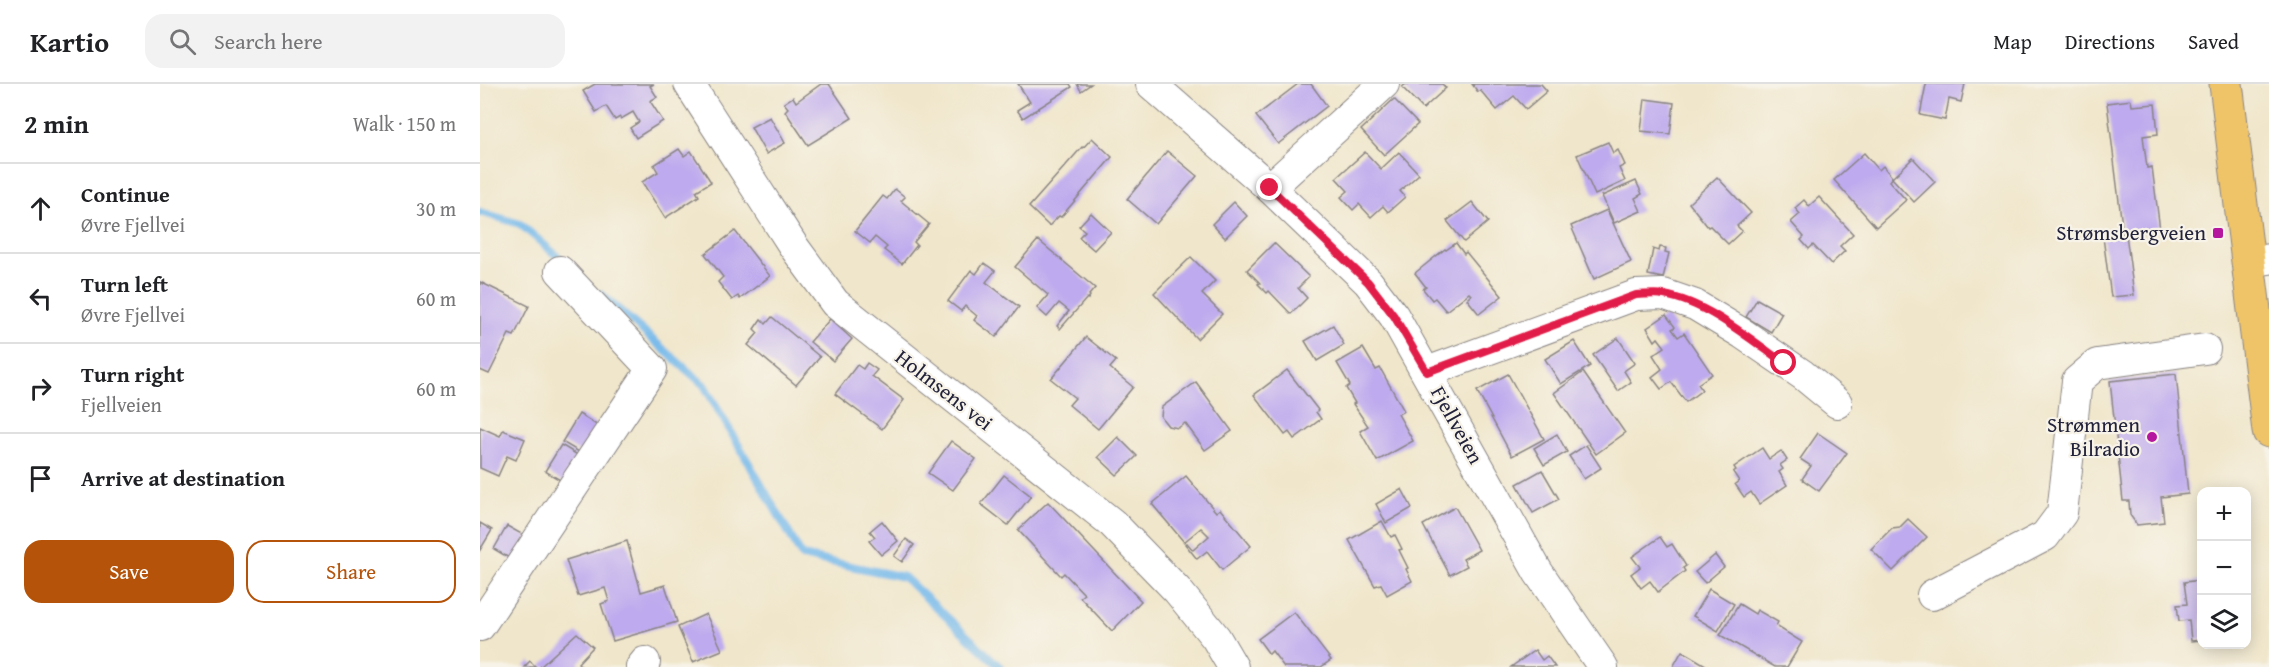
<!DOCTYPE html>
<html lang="en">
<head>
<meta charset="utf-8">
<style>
	:root { --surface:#fff; --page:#f2f2f2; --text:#202124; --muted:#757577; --line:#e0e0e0; --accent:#b45309 }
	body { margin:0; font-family:"Gentium Book Plus",serif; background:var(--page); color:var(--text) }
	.controls { position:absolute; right:18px; bottom:18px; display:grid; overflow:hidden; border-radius:12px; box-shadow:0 3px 15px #0003 }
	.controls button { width:54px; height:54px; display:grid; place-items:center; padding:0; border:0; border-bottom:2px solid var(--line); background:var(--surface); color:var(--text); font:30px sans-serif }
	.stop { position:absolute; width:18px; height:18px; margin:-14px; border:4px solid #e11d48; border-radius:50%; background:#fff }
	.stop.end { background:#e11d48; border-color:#fff; box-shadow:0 2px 6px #0008 }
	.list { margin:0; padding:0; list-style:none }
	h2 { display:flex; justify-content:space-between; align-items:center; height:78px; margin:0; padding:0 24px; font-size:26px }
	h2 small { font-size:20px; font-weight:400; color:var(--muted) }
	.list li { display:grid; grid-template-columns:39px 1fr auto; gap:18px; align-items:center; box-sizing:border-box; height:90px; padding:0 24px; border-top:2px solid var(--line) }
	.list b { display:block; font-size:22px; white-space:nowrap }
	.list p { margin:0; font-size:20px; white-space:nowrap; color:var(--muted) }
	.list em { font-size:20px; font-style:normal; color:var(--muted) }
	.actions { display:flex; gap:12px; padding:18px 24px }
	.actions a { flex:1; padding:14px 0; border:2px solid var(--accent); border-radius:18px; text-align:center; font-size:21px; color:var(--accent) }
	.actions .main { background:var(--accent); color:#fff }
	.icon { flex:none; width:33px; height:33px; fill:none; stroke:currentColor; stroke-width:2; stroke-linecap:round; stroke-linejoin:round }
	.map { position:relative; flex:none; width:1789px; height:583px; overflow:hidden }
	header { display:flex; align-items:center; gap:36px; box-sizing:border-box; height:84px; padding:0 30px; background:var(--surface); border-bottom:2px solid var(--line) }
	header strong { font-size:28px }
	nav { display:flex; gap:33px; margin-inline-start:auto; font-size:21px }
	.search { width:420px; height:54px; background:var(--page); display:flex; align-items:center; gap:15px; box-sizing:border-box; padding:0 21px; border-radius:18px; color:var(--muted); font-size:22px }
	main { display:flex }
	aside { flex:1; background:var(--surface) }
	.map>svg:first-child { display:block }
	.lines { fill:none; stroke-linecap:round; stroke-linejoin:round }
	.stream { stroke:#74b9eb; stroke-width:8 }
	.building { fill:#beaaee }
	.minor-casing { stroke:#898483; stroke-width:32 }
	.major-casing { stroke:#898483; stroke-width:35 }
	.minor { stroke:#fff; stroke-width:30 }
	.major { stroke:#efc469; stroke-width:33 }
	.route { stroke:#e11d48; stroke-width:8 }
	.poi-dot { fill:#b5179e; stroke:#f7f3e8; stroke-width:2 }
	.labels { text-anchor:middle; stroke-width:4.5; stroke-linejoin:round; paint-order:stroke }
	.poi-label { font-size:21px; fill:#22223b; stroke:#f7f3e8; text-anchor:end }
	.street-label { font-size:21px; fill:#22223b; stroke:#f7f3e8 }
</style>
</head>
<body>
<header>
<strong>Kartio</strong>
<div class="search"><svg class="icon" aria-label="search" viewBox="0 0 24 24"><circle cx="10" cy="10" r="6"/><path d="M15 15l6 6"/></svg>Search here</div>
<nav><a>Map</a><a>Directions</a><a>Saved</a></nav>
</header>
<main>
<aside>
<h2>2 min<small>Walk · 150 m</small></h2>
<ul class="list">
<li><svg class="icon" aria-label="ahead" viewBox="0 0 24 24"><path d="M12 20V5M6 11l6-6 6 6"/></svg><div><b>Continue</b><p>Øvre Fjellvei</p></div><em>30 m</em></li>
<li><svg class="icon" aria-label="left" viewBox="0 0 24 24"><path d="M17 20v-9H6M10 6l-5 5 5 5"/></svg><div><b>Turn left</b><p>Øvre Fjellvei</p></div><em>60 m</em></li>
<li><svg class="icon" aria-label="right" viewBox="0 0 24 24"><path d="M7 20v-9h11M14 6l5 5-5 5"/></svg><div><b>Turn right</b><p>Fjellveien</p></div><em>60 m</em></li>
<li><svg class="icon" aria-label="arrive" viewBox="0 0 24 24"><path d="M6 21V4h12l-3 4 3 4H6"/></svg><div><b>Arrive at destination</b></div></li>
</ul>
<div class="actions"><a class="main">Save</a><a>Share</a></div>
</aside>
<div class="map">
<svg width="1789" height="583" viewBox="0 0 1789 583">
	<rect width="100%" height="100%" fill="#f7f3e8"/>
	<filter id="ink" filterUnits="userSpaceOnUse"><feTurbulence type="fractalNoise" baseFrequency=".0167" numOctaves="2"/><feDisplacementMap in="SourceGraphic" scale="12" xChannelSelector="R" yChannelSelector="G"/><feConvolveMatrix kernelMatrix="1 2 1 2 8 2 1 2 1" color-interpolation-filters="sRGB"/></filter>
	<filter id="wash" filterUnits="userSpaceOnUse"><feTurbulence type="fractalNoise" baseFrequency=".008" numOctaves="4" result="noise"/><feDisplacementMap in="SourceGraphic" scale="24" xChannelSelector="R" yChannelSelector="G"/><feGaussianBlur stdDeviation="1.35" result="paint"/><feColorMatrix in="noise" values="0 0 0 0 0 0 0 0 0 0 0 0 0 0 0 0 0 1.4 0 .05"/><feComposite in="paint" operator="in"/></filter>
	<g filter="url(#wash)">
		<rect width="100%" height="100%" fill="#f0e6cb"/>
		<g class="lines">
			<g class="stream">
				<polyline points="0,128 40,140 84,178"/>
				<polyline points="121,210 224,301 322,472 424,493 520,583"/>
			</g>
		</g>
		<g id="blocks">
			<g class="building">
				<polygon points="115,0 174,0 170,2 177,13 170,17 183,37 156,54 150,44 159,38 153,28 141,35 140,33 135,36 126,22 116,28 103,7"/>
				<polygon points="341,0 349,0 372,34 328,61 305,27 308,24 304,19 313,13 316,18"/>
				<polygon points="538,0 590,0 592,3 543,34 537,26 550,18"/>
				<polygon points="597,0 611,0 601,7"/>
				<polygon points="818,0 831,0 847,22 798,60 776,32"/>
				<polygon points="926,0 962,0 966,4 943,25 922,3"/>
				<polygon points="992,0 1061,0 1067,7 1046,25 1034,12 1017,26 1000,6 998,8"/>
				<polygon points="1446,0 1485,0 1481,18 1469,15 1465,36 1440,31"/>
				<polygon points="914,15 938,40 904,71 881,46"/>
				<polygon points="1165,15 1194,19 1190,50 1161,47"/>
				<polygon points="1651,16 1652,22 1675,20 1678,50 1663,52 1667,84 1672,83 1680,146 1646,150 1654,211 1631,213 1623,153 1643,150 1627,19"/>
				<polygon points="290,33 305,59 286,70 271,43"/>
				<polygon points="612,54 632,73 581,133 579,132 569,142 549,123 602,63 603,64"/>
				<polygon points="1128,58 1133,69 1138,66 1145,81 1139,84 1145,97 1115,111 1097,71"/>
				<polygon points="199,65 204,72 211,67 231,98 216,107 219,112 185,134 162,98 178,88 174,81"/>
				<polygon points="687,67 717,92 676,140 647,115"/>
				<polygon points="885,68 901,85 919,68 939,90 920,107 925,113 908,128 903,122 891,133 879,120 873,126 861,113 868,107 856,94"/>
				<polygon points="1384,69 1399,86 1403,82 1412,93 1409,97 1426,116 1396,143 1354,96"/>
				<polygon points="1433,74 1455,98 1434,118 1412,94"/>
				<polygon points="1237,93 1271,129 1257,142 1262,147 1248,160 1230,142 1228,143 1209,119"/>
				<polygon points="1156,97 1162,110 1155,114 1161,127 1134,139 1122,112"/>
				<polygon points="415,105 425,113 421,117 449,140 434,158 437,161 422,180 404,166 407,163 395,153 390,159 375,147 403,112 407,115"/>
				<polygon points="1339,113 1373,150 1360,162 1365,167 1351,180 1333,161 1329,165 1321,156 1324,153 1311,138 1320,130 1315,124 1324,116 1329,122"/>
				<polygon points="754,118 767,132 745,154 732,140"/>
				<polygon points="992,118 1008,138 984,158 967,137"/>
				<polygon points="1127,126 1151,178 1114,195 1091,142"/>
				<polygon points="611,129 631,148 614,166 599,153 605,147 599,142"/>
				<polygon points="255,147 290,192 260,215 258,212 252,216 238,198 243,193 225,170"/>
				<polygon points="558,156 615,204 609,211 610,212 608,215 607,214 580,245 577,242 589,227 579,219 567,233 557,224 568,211 535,183"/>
				<polygon points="794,159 829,193 818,204 827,214 811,230 789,207 787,209 778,200 780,199 767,186"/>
				<polygon points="976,159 984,170 986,168 1022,212 999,230 987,215 991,211 989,209 966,227 955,214 952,216 943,205 946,203 935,189 965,165 966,166"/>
				<polygon points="1180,163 1186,164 1185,168 1189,169 1183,194 1168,191 1173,165 1179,167"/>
				<polygon points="711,173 735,197 722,210 742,230 717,255 674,209"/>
				<polygon points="504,179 515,187 506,198 539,223 516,253 494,236 497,232 485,222 481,227 468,217 491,186 496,190"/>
				<polygon points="0,198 49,222 34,252 29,250 9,290 0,286"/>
				<polygon points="1277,215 1302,229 1291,248 1266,233"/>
				<polygon points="1186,231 1195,243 1192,245 1198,253 1204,249 1232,290 1218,300 1222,306 1206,318 1191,298 1181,305 1172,293 1182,285 1173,271 1185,263 1178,254 1175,257 1167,244"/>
				<polygon points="292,233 340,273 316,301 268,261 278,249 274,245 281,235 286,240"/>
				<polygon points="350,235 372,255 353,277 330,258"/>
				<polygon points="853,241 864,261 837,277 825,257"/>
				<polygon points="606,253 636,277 630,284 653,303 618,345 589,321 595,314 571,295"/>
				<polygon points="1138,254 1155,279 1144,287 1151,298 1138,307 1113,271"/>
				<polygon points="1094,257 1110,282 1081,300 1065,275"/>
				<polygon points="883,264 896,286 900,284 924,327 918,330 933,357 897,377 880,347 888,342 873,320 875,319 866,304 870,301 857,279"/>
				<polygon points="387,279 397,286 392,292 424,316 402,345 355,310 377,281 383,285"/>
				<polygon points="807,286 838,326 836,328 841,335 814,355 809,348 805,351 774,311"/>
				<polygon points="1103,288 1145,349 1116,370 1074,309"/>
				<polygon points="1028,290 1064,355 1032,372 997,307"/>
				<polygon points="1696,290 1708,410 1681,413 1684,438 1657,441 1650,431 1649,417 1643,417 1630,297"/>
				<polygon points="716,298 752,347 725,366 705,339 698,344 688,342 681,333 682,323"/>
				<polygon points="99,330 128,348 111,375 82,358"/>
				<polygon points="0,343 20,352 23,346 45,355 36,376 27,372 18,392 0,384"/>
				<polygon points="1338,349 1367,369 1339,407 1322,395 1331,382 1320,375"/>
				<polygon points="1077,350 1087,368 1064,381 1054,364"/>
				<polygon points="638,353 657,372 637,391 618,373"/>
				<polygon points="471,357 496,375 473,406 448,389"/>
				<polygon points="81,361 106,376 90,402 65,387"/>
				<polygon points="1106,361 1121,384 1104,395 1089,372"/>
				<polygon points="1282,364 1289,375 1301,367 1307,376 1300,381 1303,385 1299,388 1307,401 1279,420 1271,408 1264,413 1255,400 1259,397 1253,388 1256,386 1254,383"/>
				<polygon points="1062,386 1079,415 1053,429 1037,400"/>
				<polygon points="524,391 551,412 528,441 501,420"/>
				<polygon points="706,392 736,428 740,425 771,462 742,486 727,467 717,475 705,460 707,459 713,466 729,452 721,444 704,458 672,420"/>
				<polygon points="922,405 932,424 906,439 896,420"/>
				<polygon points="568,418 661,517 632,547 600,513 604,510 584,489 581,492 538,446"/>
				<polygon points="975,423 999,466 983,475 987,482 970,491 943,441"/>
				<polygon points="1428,435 1447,453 1413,487 1391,465 1412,444 1420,443"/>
				<polygon points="402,437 418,457 401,471 389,457 395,453 390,447"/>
				<polygon points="902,437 911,453 915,451 922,465 919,466 928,484 926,485 932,497 907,511 901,500 895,502 869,456"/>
				<polygon points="0,439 12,446 0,466"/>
				<polygon points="27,442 47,453 34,477 14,465"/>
				<polygon points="1180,453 1187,463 1192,460 1206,482 1203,484 1205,487 1178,508 1170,497 1161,504 1151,490 1160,483 1152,473"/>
				<polygon points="426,455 434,461 422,478 414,472"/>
				<polygon points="147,457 161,508 185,501 197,538 133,557 121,520 129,517 125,504 98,512 86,476"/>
				<polygon points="1235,471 1244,483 1225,499 1215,488"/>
				<polygon points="1722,496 1722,556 1711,557 1709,536 1699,537 1697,521 1707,520 1704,498"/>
				<polygon points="1229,505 1254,520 1238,547 1213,532"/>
				<polygon points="1259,520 1275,530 1277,526 1298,538 1296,542 1322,558 1307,583 1295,583 1240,551"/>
				<polygon points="814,528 851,576 841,583 804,583 792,567 789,570 778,555"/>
				<polygon points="226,530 242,566 213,578 198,543"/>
				<polygon points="97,549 113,563 98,579 102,583 60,583"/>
				<polygon points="1055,566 1062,576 1067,572 1075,583 1031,583"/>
				<polygon points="1202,567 1229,583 1193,583"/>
				<polygon points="50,577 56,583 44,583"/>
			</g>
		</g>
	</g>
	<g filter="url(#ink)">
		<use href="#blocks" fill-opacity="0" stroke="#898483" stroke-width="1.5"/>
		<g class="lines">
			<defs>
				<g id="minor">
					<polyline points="209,0 314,163 355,219 632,439 697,506 736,554 753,583"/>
					<polyline points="671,0 790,104 888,198 914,232 1058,488 1123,583"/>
					<polyline points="790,104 904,0"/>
					<polyline points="1768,178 1789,175"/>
					<polyline points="947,288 1156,211 1183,210 1215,221 1263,250 1323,291 1357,319"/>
					<polyline points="1452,511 1565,452 1582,429 1597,297 1617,280 1725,265"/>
					<polyline points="0,542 172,285 80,187"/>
					<polyline points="161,583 165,578"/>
				</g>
				<polyline id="major" points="1746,0 1789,347"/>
			</defs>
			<use href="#minor" class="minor-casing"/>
			<use href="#major" class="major-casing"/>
			<use href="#minor" class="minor"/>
			<use href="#major" class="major"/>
		</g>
	</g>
	<g class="lines" filter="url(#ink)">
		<path class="route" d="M790,104L888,198L914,232L947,288L1156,211C1165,211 1175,209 1184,211C1226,218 1269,254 1304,279"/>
	</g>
	<g class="poi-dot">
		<rect x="1732" y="143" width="12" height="12" rx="3"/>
		<circle cx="1672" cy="353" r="6"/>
	</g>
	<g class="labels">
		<g class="poi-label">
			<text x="1726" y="156">Strømsbergveien</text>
			<text x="1660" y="348">Strømmen<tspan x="1660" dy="24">Bilradio</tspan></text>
		</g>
		<g class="street-label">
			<text transform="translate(464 306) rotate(38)" y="7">Holmsens vei</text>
			<text transform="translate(977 341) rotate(61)" y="7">Fjellveien</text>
		</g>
	</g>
</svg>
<div class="controls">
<button>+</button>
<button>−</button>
<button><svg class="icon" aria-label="layers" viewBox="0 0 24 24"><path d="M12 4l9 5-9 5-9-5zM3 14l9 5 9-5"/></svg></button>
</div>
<div class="stop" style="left:1304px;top:279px"></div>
<div class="stop end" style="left:790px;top:104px"></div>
</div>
</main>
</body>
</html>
